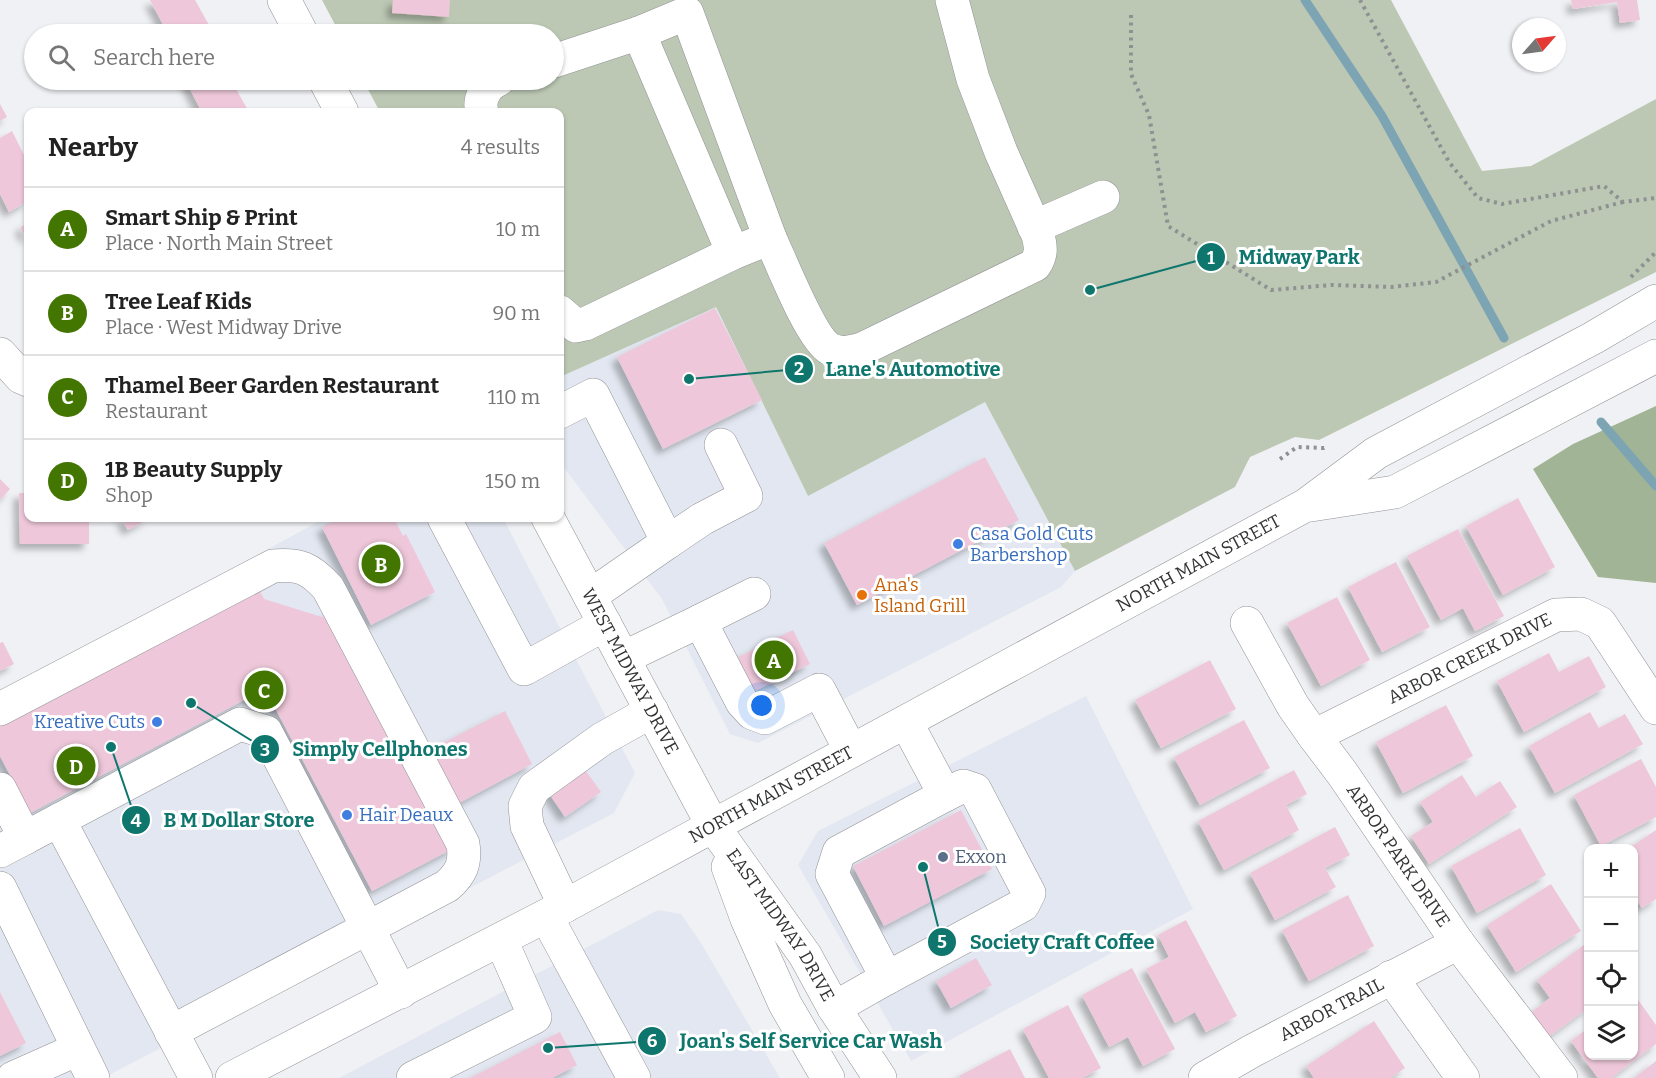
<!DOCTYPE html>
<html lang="en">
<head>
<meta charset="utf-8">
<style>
	:root { --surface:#fff; --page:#f2f2f2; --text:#222; --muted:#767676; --line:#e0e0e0; --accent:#437600 }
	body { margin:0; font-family:Bitter,serif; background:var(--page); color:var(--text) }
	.controls { position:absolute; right:18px; bottom:18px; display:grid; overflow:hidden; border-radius:12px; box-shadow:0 2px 4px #0004 }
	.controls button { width:54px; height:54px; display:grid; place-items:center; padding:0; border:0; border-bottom:2px solid var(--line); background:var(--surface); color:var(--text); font:30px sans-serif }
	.compass { position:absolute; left:1512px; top:18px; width:54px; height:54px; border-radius:50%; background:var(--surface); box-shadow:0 2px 4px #0004; rotate:62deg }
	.you { position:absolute; left:762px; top:706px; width:21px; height:21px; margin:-15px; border:4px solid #fff; border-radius:50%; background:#1a73e8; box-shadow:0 0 0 9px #1a73e833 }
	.badge { display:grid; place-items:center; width:39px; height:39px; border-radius:50%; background:var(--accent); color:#fff; font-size:20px; font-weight:700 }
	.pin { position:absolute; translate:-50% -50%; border:3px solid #fff; box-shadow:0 2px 6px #0006 }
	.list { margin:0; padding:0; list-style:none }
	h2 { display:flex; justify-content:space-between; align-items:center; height:78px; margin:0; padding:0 24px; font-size:26px }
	h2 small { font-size:20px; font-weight:400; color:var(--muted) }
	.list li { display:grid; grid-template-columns:39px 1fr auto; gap:18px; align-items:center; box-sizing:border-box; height:84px; padding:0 24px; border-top:2px solid var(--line) }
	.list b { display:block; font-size:22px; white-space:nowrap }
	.list p { margin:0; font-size:20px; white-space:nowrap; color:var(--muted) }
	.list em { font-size:20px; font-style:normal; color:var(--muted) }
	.icon { flex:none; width:33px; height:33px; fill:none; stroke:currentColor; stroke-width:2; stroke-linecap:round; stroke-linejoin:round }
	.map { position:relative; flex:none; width:1656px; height:1078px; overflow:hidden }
	.search { position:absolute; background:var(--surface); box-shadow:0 2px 4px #0004; left:24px; top:24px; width:540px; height:66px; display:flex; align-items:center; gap:15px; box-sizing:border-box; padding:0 21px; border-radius:33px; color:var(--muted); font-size:22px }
	.panel { position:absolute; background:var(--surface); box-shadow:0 2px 4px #0004; left:24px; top:108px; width:540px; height:414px; border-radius:12px }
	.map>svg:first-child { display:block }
	.built { fill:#e2e7f1 }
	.green { fill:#bcc8b4 }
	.forest { fill:#a1b495 }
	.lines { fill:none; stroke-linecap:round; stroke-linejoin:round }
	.stream { stroke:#7ca4b3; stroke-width:9 }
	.building { fill:#eec8da; filter:url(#shadow) }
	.minor-casing { stroke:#919295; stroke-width:34 }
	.major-casing { stroke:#919295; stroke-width:34 }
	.path { stroke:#8f9092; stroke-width:4; stroke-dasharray:3 4.5; stroke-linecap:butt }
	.minor { stroke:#fff; stroke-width:33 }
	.major { stroke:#fff; stroke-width:33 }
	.shop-dot { fill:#3f7fe0; stroke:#fff; stroke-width:2 }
	.food-dot { fill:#e8710a; stroke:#fff; stroke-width:2 }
	.service-dot { fill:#5c6f8a; stroke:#fff; stroke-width:2 }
	.labels { text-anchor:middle; stroke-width:6; stroke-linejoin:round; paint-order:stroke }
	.shop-label { font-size:18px; fill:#366cbe; stroke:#fff; text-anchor:start }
	.street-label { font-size:18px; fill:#323334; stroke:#fff }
	.food-label { font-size:18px; fill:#c56008; stroke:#fff; text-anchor:start }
	.service-label { font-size:18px; fill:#4e5e75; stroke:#fff; text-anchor:start }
	.leader { fill:none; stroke:#0f766e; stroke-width:2 }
	.callout-dot { fill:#0f766e; stroke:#fff; stroke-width:2 }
	.mark-label { font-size:18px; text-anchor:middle; font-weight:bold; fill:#fff }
	.callout-label { font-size:20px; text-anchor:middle; font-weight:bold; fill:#0f766e; stroke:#fff; stroke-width:6; stroke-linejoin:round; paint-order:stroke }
</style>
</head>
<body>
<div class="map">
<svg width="1656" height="1078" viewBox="0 0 1656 1078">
	<defs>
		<filter id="shadow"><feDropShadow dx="-5.5" dy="5.5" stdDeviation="3" flood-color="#0004"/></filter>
	</defs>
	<rect width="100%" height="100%" fill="#f0f1f4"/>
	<g class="built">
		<polygon points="716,307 808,496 985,402 1075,571 1061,587 758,743 730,734 662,599 560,462 560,377"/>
		<polygon points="325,518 503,518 635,773 614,813 103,1078 0,1078 0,695"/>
		<polygon points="1086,696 1193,909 911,1061 798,865 818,831"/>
		<polygon points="658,910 681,914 701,943 780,1078 339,1078"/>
	</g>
	<polygon class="green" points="322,0 1391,0 1482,171 1531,166 1656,99 1656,272 1319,440 1295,437 1250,457 1235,487 1075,571 985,402 808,496 716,307 560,377 560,112 380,112 363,80 554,80 554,34 340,34"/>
	<polygon class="forest" points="1656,406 1656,583 1598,577 1533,469 1573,444"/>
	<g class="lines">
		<g class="stream">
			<polyline points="1305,0 1382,116 1504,338"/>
			<polyline points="1601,422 1656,486"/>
		</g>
	</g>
	<g class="building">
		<polygon points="150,0 195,0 214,34 168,34"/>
		<polygon points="393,0 450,0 449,17 392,13"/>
		<polygon points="1571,0 1637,0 1640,20 1620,23 1617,2 1573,9"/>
		<polygon points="185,80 231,80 249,112 202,112"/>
		<polygon points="0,104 7,117 0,121"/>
		<polygon points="12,131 28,163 28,201 9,212 0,194 0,138"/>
		<polygon points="28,222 28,241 20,228"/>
		<polygon points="715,308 762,400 663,449 617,357"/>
		<polygon points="985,457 1019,520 857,605 824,543"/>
		<polygon points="0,479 10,489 0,500"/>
		<polygon points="19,493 28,493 28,518 89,518 89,544 20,544"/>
		<polygon points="1518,498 1555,567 1503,595 1466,526"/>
		<polygon points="121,518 150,518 128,530"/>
		<polygon points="340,518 394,518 403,536 406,534 435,592 371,625 322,527"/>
		<polygon points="1458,529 1504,616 1475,631 1463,608 1441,620 1407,556"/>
		<polygon points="1396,562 1430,627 1382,652 1348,587"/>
		<polygon points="259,589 264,599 322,617 331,612 454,848 372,891 274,706 248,698 30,813 0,756 0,725"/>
		<polygon points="1337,597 1370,660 1321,686 1287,623"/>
		<polygon points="793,630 810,664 755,691 738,657"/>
		<polygon points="3,642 14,664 0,671 0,643"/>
		<polygon points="1549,653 1559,672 1589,656 1606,687 1524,732 1497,681"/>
		<polygon points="1210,660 1236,709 1161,748 1135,700"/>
		<polygon points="1446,705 1473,756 1403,793 1376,742"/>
		<polygon points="505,711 532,764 459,803 431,749"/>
		<polygon points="1590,712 1599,728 1625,714 1643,744 1555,793 1529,746"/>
		<polygon points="1244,720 1270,768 1200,805 1174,757"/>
		<polygon points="1641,759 1656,787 1656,817 1601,846 1574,795"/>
		<polygon points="581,764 601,792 565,817 546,789"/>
		<polygon points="1294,770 1307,794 1286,805 1299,830 1224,870 1198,821"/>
		<polygon points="1462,775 1476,797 1500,781 1517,807 1429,864 1411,836 1433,822 1420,802"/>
		<polygon points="961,810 992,869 884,926 853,866"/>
		<polygon points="1335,827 1350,855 1325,868 1336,887 1275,920 1250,873"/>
		<polygon points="1520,828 1546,875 1477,913 1451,866"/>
		<polygon points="1656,830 1656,899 1642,908 1634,896 1634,848 1629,848"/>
		<polygon points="1551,884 1581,931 1516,972 1487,925"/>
		<polygon points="1348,895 1374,946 1309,981 1282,930"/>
		<polygon points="1186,920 1237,1016 1206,1032 1195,1012 1175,1023 1146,969 1169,957 1158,935"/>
		<polygon points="1588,942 1588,1008 1547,1038 1529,1014 1550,998 1537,980"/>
		<polygon points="976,958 992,985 951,1008 936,981"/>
		<polygon points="1132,968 1175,1049 1143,1066 1128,1037 1109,1047 1082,995"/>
		<polygon points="0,992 26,1043 0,1056"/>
		<polygon points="1634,994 1656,1025 1656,1044 1611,1078 1598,1078 1571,1041 1588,1028 1588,1056 1634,1056"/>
		<polygon points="1068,1005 1101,1068 1082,1078 1049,1078 1023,1029"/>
		<polygon points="1374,1021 1405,1068 1390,1078 1314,1078 1306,1066"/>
		<polygon points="560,1032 577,1065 552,1078 470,1078"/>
		<polygon points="1010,1049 1025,1078 960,1078 959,1076"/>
		<polygon points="1656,1061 1656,1078 1634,1078"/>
	</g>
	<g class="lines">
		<defs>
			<g id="minor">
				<polyline points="284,0 302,34"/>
				<polyline points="639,33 687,13 770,238"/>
				<polyline points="554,61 639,33 733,253 585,324 576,326 560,312"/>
				<polyline points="325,80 342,112"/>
				<path d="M482,112C478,100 486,84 498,80"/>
				<polyline points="1034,227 1103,197"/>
				<path d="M733,253L770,238C781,261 811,339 830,349C840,355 851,352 862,349L1035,265C1042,254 1041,247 1038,235L1001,152L973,79L952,0"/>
				<polyline points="0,354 21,377 28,380"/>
				<polyline points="560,412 593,395 668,542 590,596"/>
				<polyline points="444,518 524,669 605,624"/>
				<path id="s1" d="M548,518L713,826"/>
				<polyline points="668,542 702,519 746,496 721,445"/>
				<polyline points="700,621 754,594"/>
				<path id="s2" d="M1247,623L1293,706L1314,736L1342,773L1458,943L1561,1078"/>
				<polyline points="623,658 700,621 742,702 752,713 765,718 819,690 851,751"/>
				<path d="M0,709L273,566C300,564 310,568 328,588L463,844C466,863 461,874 447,886L171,1032"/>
				<path id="s3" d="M1314,736L1556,615L1581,614L1600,623L1656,708"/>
				<polyline points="0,789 25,838 59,820"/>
				<polyline points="0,851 25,838"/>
				<polyline points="0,888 93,1078"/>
				<polyline points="565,906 527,826 525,806 534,788 602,739 652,711"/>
				<polyline points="546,916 634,1078"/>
				<polyline points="1391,977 1463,1078"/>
				<polyline points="887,978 1023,905 1029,893 975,790 963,786 945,795"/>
				<polyline points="834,1008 887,978 832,874 839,852 945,795 906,722"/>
				<polyline points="13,1078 78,1049"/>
				<polyline points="196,1078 59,820 240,724 266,732 401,992"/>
				<polyline points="413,1078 535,1017 501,940"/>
				<path id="s4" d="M1205,1078L1252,1051L1458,943"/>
			</g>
			<g id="major">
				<polyline points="1311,505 1395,492 1656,356"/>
				<path id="s5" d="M713,826L805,955L834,1008L880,1078"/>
				<polyline points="728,867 747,919 785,1004 828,1078"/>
				<path id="s6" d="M232,1078L565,906L1306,505L1376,453L1593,338L1656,301"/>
			</g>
		</defs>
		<use href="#minor" class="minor-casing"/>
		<use href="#major" class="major-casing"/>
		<g class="path">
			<polyline points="1360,0 1449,162 1478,198 1502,204 1604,186 1623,202 1656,198"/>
			<polyline points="1131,15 1131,74 1149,115 1168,226 1271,290 1331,285 1391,287 1436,282 1551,221 1623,202"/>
			<polyline points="1631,277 1656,252"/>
			<polyline points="1280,459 1297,447 1324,448 1328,446"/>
		</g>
		<use href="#minor" class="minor"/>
		<use href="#major" class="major"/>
	</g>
	<g class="shop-dot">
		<circle cx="958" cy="544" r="6"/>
		<circle cx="157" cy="722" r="6"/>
		<circle cx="347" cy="815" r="6"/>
	</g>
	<circle class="food-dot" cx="862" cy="595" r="6"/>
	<circle class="service-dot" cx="943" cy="857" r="6"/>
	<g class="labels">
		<g class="shop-label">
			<text x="970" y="540">Casa Gold Cuts<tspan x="970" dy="21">Barbershop</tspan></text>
			<text x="145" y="728" text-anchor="end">Kreative Cuts</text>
			<text x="359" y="821">Hair Deaux</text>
		</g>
		<g class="street-label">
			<text dy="6" stroke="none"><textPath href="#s6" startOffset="1095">NORTH MAIN STREET</textPath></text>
			<text dy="6" stroke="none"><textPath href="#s3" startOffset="174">ARBOR CREEK DRIVE</textPath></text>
			<text dy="6" stroke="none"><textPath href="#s1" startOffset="174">WEST MIDWAY DRIVE</textPath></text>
			<text dy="6" stroke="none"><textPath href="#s6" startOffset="609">NORTH MAIN STREET</textPath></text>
			<text dy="6" stroke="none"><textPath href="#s2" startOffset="278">ARBOR PARK DRIVE</textPath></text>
			<text dy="6" stroke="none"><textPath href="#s5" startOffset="120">EAST MIDWAY DRIVE</textPath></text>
			<text dy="6" stroke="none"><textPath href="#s4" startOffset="144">ARBOR TRAIL</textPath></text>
		</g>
		<g class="food-label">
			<text x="874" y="591">Ana's<tspan x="874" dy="21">Island Grill</tspan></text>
		</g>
		<g class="service-label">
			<text x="955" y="863">Exxon</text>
		</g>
	</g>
	<path class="leader" d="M1090 290L1211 257M689 379L799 369M191 703L265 749M111 747L136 820M923 867L942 942M548 1048L652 1041"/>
	<g class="callout-dot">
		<circle cx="1090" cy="290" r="6"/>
		<circle cx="689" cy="379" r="6"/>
		<circle cx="191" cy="703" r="6"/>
		<circle cx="111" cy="747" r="6"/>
		<circle cx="923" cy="867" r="6"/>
		<circle cx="548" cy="1048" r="6"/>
		<circle cx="1211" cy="257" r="15"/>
		<circle cx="799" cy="369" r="15"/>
		<circle cx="265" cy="749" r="15"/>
		<circle cx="136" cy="820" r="15"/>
		<circle cx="942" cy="942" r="15"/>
		<circle cx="652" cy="1041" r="15"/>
	</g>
	<g class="mark-label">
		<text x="1211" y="264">1</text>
		<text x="799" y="375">2</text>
		<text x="265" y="756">3</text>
		<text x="136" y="827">4</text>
		<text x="942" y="948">5</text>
		<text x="652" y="1047">6</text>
	</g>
	<g class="callout-label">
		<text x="1299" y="264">Midway Park</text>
		<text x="913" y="376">Lane's Automotive</text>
		<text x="380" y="756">Simply Cellphones</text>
		<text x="239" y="827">B M Dollar Store</text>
		<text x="1062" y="949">Society Craft Coffee</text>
		<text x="811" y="1048">Joan's Self Service Car Wash</text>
	</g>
</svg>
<div class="controls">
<button>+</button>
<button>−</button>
<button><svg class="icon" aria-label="locate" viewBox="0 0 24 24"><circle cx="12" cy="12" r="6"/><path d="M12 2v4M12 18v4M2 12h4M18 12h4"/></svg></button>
<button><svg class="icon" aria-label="layers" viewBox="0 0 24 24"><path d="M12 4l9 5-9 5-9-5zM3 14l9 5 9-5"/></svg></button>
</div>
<svg class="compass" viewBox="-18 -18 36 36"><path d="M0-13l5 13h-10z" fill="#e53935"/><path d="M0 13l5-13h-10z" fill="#767676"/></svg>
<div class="you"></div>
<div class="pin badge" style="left:774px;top:660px">A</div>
<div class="pin badge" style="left:381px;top:564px">B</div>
<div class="pin badge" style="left:264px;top:690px">C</div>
<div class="pin badge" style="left:76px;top:766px">D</div>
<div class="search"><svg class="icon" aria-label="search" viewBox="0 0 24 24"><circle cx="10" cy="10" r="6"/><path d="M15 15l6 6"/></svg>Search here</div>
<section class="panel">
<h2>Nearby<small>4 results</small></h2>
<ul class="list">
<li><span class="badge">A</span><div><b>Smart Ship &amp; Print</b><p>Place · North Main Street</p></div><em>10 m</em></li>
<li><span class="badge">B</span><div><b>Tree Leaf Kids</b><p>Place · West Midway Drive</p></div><em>90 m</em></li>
<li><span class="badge">C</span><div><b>Thamel Beer Garden Restaurant</b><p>Restaurant</p></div><em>110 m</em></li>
<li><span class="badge">D</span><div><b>1B Beauty Supply</b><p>Shop</p></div><em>150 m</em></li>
</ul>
</section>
</div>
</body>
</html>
